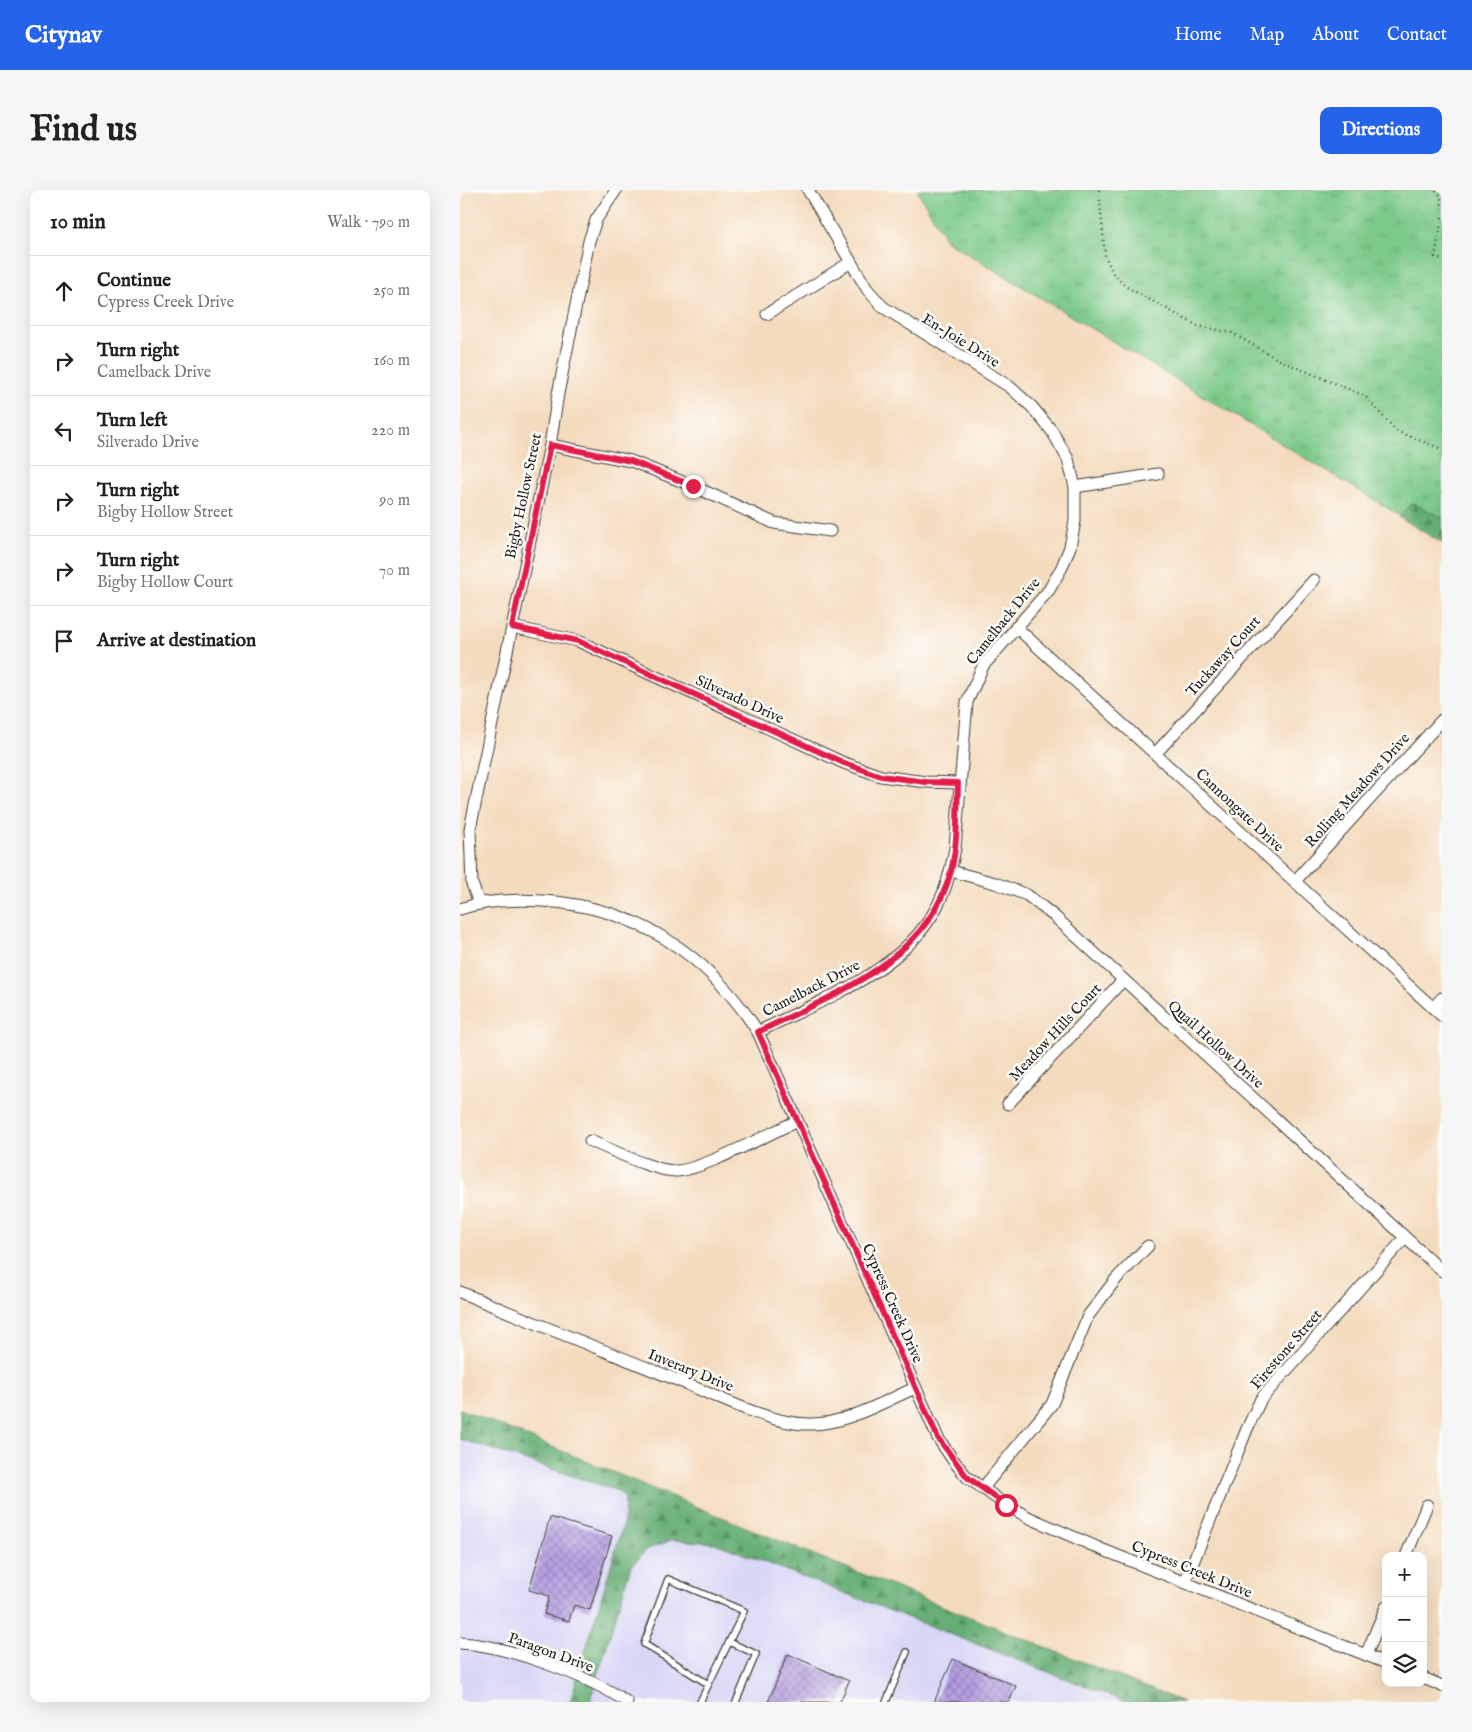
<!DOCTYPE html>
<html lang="en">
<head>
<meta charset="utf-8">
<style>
	:root { --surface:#fff; --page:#f6f6f6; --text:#202124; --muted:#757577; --line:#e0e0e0; --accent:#2563eb }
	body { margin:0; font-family:"IM FELL English",serif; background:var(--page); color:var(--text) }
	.controls { position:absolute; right:15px; bottom:15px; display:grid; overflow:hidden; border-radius:10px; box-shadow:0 5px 20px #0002 }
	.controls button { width:45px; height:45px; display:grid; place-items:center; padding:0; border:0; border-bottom:1px solid var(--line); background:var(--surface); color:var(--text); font:25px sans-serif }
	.stop { position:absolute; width:15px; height:15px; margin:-11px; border:4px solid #e11d48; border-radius:50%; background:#fff }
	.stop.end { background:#e11d48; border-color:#fff; box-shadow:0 1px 5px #0008 }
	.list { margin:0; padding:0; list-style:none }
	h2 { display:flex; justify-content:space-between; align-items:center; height:65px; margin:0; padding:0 20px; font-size:21px }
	h2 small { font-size:16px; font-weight:400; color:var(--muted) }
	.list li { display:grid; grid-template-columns:32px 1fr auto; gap:15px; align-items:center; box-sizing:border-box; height:70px; padding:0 20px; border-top:1px solid var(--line) }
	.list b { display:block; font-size:19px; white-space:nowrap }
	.list p { margin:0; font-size:16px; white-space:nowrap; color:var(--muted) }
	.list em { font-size:16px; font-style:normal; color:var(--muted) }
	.icon { flex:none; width:28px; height:28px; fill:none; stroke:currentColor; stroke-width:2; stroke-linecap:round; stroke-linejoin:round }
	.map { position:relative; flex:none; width:982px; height:1512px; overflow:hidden; border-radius:10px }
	header { display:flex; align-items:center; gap:30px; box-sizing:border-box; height:70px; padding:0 25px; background:var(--accent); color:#fff }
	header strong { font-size:24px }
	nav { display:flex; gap:28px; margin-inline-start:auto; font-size:18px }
	.intro { display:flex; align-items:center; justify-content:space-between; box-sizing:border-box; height:120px; padding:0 30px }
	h1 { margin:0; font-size:35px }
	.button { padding:12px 22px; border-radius:10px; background:var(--accent); color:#fff; font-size:18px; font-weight:700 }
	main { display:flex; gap:30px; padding:0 30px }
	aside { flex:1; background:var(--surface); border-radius:10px; box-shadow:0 5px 20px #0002 }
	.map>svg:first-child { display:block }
	.built { fill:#d9d7f7 }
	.grass { fill:url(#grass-tufts); stroke:#4c7352 }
	.forest { fill:url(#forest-firs); stroke:#406548 }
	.building { fill:url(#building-cross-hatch) }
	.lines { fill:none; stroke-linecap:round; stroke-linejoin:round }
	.service-casing { stroke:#3c3934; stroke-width:8 }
	.minor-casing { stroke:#3c3934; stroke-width:13 }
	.path { stroke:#3c3934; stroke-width:2.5; stroke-dasharray:1 4; stroke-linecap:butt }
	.service { stroke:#fff; stroke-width:5.5 }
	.minor { stroke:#fff; stroke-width:11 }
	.route { stroke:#e11d48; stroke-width:6 }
	.labels { text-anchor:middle; stroke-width:5; stroke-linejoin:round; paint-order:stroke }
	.street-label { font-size:15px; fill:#1c1c1c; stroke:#fdfcf7 }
</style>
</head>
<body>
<header>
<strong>Citynav</strong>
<nav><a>Home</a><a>Map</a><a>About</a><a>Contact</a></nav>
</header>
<div class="intro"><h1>Find us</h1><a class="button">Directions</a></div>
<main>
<aside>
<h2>10 min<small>Walk · 790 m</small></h2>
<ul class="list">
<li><svg class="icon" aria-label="ahead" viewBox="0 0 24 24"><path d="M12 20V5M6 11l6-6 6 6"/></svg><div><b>Continue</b><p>Cypress Creek Drive</p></div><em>250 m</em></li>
<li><svg class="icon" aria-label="right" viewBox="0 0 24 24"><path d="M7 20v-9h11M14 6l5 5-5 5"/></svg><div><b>Turn right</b><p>Camelback Drive</p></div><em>160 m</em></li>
<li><svg class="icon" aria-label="left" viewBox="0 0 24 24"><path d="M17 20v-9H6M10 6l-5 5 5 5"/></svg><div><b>Turn left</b><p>Silverado Drive</p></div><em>220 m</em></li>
<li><svg class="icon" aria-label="right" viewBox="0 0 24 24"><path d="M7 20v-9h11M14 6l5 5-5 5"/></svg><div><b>Turn right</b><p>Bigby Hollow Street</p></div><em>90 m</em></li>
<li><svg class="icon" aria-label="right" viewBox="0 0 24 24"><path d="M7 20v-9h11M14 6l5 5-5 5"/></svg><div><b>Turn right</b><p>Bigby Hollow Court</p></div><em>70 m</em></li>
<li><svg class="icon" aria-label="arrive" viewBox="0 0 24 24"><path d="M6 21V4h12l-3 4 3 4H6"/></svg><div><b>Arrive at destination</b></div></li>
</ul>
</aside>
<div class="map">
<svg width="982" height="1512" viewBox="0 0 982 1512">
	<defs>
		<pattern id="grass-tufts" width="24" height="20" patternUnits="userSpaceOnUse" patternTransform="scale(1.25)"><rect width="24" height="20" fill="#7cca89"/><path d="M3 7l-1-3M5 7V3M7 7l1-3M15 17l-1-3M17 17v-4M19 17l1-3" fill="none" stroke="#6bad76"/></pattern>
		<pattern id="forest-firs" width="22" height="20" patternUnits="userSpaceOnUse" patternTransform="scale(1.25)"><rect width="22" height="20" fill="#65ae75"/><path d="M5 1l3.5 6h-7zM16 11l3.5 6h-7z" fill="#528d5f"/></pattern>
		<pattern id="building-cross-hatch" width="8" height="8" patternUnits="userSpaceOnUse" patternTransform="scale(1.25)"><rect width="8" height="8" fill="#b39be2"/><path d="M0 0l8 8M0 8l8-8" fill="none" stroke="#917eb6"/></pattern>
	</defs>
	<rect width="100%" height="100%" fill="#fdfcf7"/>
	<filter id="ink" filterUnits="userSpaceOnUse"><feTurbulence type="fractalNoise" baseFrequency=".02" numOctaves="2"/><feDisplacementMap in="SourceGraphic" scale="10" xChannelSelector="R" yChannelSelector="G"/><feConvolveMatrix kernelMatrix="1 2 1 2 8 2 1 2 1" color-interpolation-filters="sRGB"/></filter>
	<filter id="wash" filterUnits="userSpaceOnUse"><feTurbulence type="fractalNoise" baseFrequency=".0096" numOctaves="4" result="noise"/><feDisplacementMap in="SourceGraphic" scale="20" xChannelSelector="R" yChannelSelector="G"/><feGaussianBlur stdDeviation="1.12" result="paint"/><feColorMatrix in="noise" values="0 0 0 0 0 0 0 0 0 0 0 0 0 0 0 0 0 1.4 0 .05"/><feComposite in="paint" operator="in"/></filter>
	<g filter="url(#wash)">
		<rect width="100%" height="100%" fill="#f4dbbe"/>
		<g class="built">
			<polygon points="0,1249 158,1301 165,1308 164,1332 110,1512 0,1512"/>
			<polygon points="212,1350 255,1353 666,1512 130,1512 171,1376 188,1359"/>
		</g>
		<polygon class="grass" points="457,0 982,0 982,351 487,51"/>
		<g class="forest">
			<polygon points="952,313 982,327 982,353 939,327"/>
			<polygon points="0,1219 337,1358 723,1512 666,1512 255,1353 212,1350 188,1359 171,1376 130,1512 110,1512 164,1332 165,1308 158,1301 0,1249"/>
		</g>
		<g id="blocks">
			<g class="building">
				<polygon points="90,1327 152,1346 130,1420 114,1415 109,1431 84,1424 89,1406 69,1400"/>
				<polygon points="328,1464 389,1491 380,1512 308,1512"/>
				<polygon points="493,1469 556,1496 549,1512 474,1512"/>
			</g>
		</g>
	</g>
	<g filter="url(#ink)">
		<use href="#blocks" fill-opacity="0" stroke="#3c3934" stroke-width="1"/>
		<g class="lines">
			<defs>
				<g id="service">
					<polyline points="269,1452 296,1464 276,1512"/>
					<polyline points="240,1512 284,1421 208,1389 184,1454 248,1494"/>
					<polyline points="426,1512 447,1462"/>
				</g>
				<g id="minor">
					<polyline points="307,124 391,72"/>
					<polyline points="90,255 171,271 233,296 314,333 370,341"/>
					<polyline points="615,297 698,284"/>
					<polyline points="52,437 118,451 384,573 421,586 466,592 499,593"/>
					<polyline points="556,437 982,826"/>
					<polyline points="696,563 854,390"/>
					<polyline points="491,681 535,693 567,705 594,726 982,1081"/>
					<polyline points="835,691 982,530"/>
					<polyline points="19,713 12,694 10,639 90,255 98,204 129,51 136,30 156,0"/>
					<path d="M0,719C27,710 55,709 83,711C176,717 248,764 298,842L478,1248L493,1270L507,1287L546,1315L570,1328L641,1359L926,1473"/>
					<polyline points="973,818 982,808"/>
					<path d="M298,842C363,809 452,779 482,706C489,690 492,674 495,658L507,512L523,476L589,400L602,377L610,357L615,331V297L608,269L592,241L572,217L550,197L423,117L407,99L348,0"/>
					<polyline points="548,914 663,790"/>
					<path d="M130,951C151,959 195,982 217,981C244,979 308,944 337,931"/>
					<path d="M0,1102C73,1133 148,1162 222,1192C258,1207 313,1235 351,1234C386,1234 423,1212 455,1198"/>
					<polyline points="522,1299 592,1214 628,1126 656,1089 688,1056"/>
					<polyline points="946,1366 967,1315"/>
					<polyline points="725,1392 787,1239 801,1209 945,1048"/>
					<path d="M0,1453C46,1455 129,1486 167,1512"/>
					<polyline points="906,1465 926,1417"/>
					<polyline points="963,1488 982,1496"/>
				</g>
			</defs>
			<use href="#service" class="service-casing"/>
			<use href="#minor" class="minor-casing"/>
			<g class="path">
				<polyline points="639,0 645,66 653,83 665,96 738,136 772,143 821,171 905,206 936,241 982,259"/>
				<polyline points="976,0 981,7 982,17"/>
				<polyline points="982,27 975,67 982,69"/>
			</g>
			<use href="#service" class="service"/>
			<use href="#minor" class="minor"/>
		</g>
	</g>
	<g class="lines" filter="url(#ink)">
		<path class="route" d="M233,296L171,271L90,255L52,437L118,451L384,573L421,586L466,592L498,593C497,622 498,653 491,681C468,771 373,805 298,842L478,1248L507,1287L546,1315"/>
	</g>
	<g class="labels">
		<g class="street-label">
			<text transform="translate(501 150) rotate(32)" y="5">En-Joie Drive</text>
			<text transform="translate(63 306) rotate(-78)" y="5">Bigby Hollow Street</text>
			<text transform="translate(543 431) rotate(-51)" y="5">Camelback Drive</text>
			<text transform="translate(763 466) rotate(-48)" y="5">Tuckaway Court</text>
			<text transform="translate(280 509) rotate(25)" y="5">Silverado Drive</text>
			<text transform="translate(897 600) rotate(-48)" y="5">Rolling Meadows Drive</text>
			<text transform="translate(780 620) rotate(43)" y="5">Cannongate Drive</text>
			<text transform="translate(351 798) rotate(-27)" y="5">Camelback Drive</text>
			<text transform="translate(595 842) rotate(-47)" y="5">Meadow Hills Court</text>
			<text transform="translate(756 854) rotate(42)" y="5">Quail Hollow Drive</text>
			<text transform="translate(433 1113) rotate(66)" y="5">Cypress Creek Drive</text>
			<text transform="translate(826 1159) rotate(-49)" y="5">Firestone Street</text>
			<text transform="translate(231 1180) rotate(22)" y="5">Inverary Drive</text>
			<text transform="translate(732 1379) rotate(22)" y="5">Cypress Creek Drive</text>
			<text transform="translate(91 1462) rotate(20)" y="5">Paragon Drive</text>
		</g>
	</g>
</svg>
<div class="controls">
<button>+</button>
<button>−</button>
<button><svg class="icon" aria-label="layers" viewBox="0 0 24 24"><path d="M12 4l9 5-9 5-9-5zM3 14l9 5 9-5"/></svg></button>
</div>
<div class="stop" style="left:546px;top:1315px"></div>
<div class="stop end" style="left:233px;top:296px"></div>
</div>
</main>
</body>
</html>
